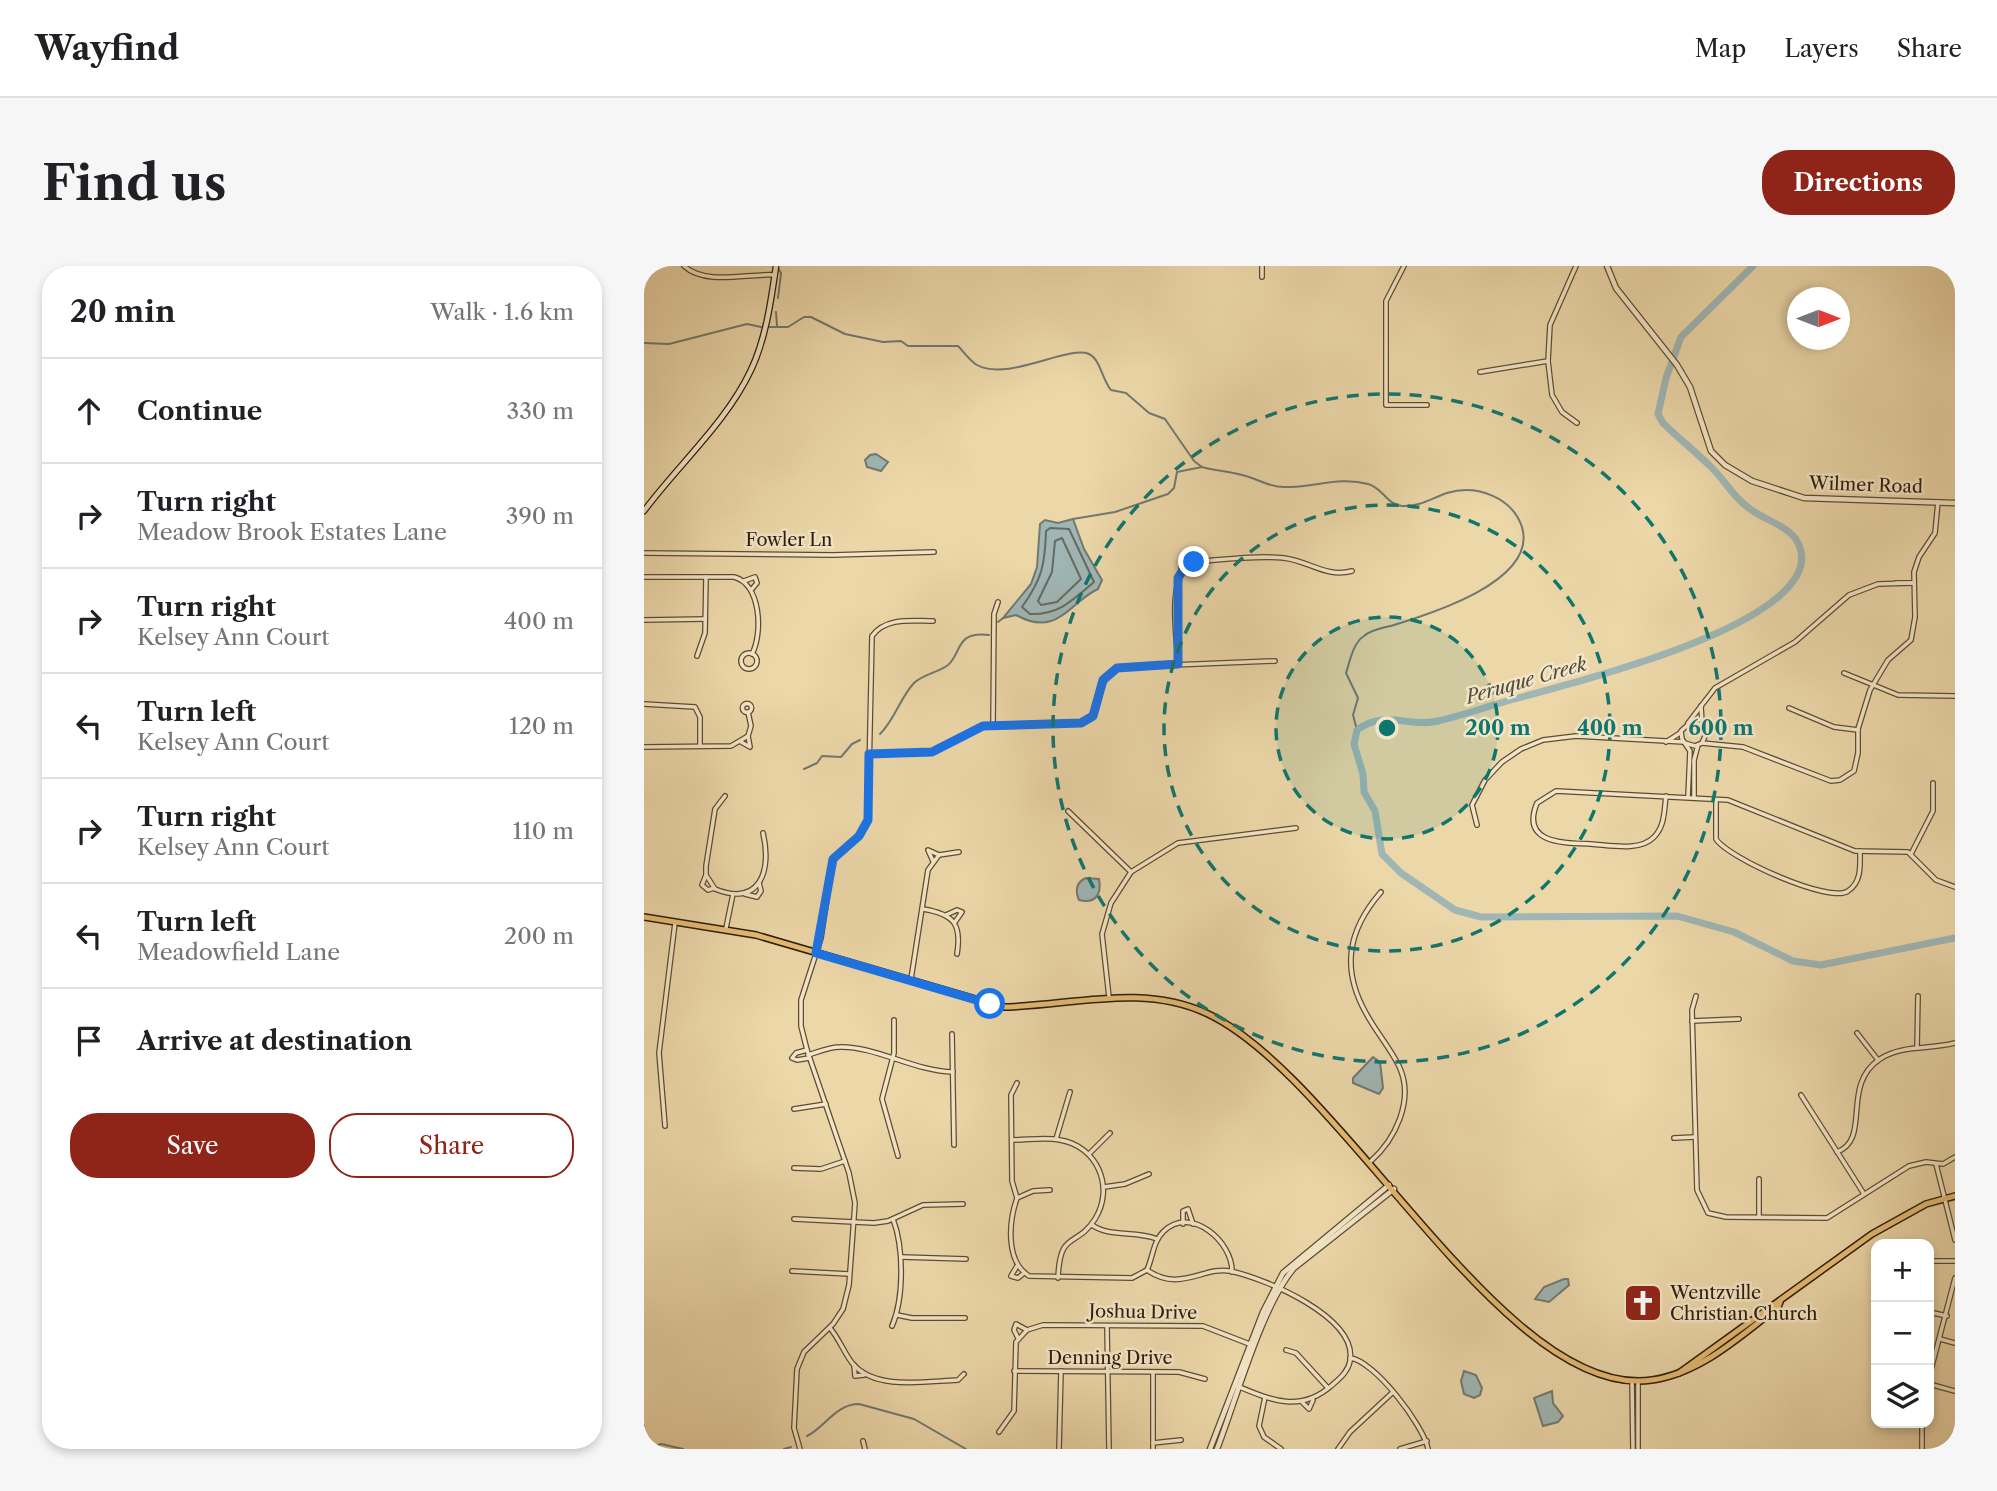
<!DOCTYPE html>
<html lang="en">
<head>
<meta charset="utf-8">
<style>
	:root { --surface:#fff; --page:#f6f6f6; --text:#202124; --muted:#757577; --line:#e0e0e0; --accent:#8f2418 }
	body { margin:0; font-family:"Libre Caslon Text",serif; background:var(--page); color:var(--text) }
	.controls { position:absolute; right:21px; bottom:21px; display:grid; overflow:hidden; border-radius:14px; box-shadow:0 4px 10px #0003 }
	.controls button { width:63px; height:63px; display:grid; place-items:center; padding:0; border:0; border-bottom:2px solid var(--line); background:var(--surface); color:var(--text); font:35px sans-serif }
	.compass { position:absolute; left:1143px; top:21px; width:63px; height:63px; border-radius:50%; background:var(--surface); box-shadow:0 4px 10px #0003; rotate:90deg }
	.stop { position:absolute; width:21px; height:21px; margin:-16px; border:5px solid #1a73e8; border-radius:50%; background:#fff }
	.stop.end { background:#1a73e8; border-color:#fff; box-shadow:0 2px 7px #0008 }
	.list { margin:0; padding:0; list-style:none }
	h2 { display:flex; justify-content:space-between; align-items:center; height:91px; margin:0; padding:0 28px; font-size:30px }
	h2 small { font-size:23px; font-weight:400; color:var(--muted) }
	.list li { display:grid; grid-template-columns:46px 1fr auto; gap:21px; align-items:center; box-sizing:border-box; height:105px; padding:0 28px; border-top:2px solid var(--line) }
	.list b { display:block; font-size:26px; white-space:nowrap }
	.list p { margin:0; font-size:23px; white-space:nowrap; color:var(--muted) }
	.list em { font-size:23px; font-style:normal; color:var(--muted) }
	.actions { display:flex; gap:14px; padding:21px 28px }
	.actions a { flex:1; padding:16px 0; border:2px solid var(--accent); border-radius:28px; text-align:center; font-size:24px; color:var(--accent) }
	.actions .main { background:var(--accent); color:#fff }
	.icon { flex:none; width:38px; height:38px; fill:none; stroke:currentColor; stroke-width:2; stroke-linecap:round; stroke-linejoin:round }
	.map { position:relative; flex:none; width:1311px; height:1183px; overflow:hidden; border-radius:28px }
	header { display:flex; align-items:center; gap:42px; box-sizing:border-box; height:98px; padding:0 35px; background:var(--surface); border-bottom:2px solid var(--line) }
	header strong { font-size:33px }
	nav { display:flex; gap:38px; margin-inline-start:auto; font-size:24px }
	.intro { display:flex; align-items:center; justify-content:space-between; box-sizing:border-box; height:168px; padding:0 42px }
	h1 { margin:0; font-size:49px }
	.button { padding:18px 32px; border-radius:28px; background:var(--accent); color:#fff; font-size:24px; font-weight:700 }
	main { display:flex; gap:42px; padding:0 42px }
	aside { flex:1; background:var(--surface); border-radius:28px; box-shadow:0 4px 10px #0003 }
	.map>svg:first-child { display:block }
	.water { fill:#9fb6b5; stroke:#717970; stroke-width:2 }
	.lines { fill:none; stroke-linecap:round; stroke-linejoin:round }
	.shore { stroke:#666a5f; stroke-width:2 }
	.stream { stroke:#717970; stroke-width:2 }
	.river { stroke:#9fb6b5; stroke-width:7 }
	.minor-casing { stroke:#5d4c31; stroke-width:6 }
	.tertiary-casing { stroke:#5d4c31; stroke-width:7 }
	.secondary-casing { stroke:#2d1d09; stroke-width:7 }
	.primary-casing { stroke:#2d1d09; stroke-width:8 }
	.minor { stroke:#f3e5c7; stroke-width:3.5 }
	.tertiary { stroke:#f3e5c7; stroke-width:4.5 }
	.secondary { stroke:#f3e5c7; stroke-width:4.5 }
	.primary { stroke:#e6bc74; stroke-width:5 }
	.route { stroke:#1a73e8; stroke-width:9 }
	.ring { fill:none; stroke:#0f766e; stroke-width:3.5; stroke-dasharray:12 9 }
	.labels { text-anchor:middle; stroke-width:5; stroke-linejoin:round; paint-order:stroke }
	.street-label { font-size:18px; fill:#2d1d09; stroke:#f3e5c7 }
	.poi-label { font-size:18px; fill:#2d1d09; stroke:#f3e5c7; text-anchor:start }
	.water-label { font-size:19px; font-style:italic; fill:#4f4b3d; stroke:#f3e5c7 }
	.centre { fill:#0f766e; stroke:#f3e5c7; stroke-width:3.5 }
	.ring-label { font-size:21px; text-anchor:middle; font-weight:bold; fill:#0f766e; stroke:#f3e5c7; stroke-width:5; stroke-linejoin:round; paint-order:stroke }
</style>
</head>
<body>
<header>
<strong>Wayfind</strong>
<nav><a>Map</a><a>Layers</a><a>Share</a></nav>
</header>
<div class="intro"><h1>Find us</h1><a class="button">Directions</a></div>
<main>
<aside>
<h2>20 min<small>Walk · 1.6 km</small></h2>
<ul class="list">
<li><svg class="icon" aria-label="ahead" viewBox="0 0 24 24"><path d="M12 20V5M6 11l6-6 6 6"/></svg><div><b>Continue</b></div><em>330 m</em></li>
<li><svg class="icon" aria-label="right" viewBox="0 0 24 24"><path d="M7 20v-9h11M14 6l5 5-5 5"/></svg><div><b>Turn right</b><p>Meadow Brook Estates Lane</p></div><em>390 m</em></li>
<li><svg class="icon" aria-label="right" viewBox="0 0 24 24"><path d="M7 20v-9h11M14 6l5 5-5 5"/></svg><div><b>Turn right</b><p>Kelsey Ann Court</p></div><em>400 m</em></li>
<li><svg class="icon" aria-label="left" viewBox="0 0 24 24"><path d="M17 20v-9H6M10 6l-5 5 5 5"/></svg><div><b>Turn left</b><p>Kelsey Ann Court</p></div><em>120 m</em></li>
<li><svg class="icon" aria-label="right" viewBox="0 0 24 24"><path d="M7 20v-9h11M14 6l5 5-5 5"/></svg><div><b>Turn right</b><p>Kelsey Ann Court</p></div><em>110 m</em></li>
<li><svg class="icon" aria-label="left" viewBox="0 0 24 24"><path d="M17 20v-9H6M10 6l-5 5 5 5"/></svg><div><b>Turn left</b><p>Meadowfield Lane</p></div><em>200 m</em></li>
<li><svg class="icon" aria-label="arrive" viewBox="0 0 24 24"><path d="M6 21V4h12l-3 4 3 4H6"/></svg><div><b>Arrive at destination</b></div></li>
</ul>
<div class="actions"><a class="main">Save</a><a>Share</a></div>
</aside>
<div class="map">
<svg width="1311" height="1183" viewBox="0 0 1311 1183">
	<rect width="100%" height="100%" fill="#ecd7a9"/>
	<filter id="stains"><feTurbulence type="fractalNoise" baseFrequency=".00286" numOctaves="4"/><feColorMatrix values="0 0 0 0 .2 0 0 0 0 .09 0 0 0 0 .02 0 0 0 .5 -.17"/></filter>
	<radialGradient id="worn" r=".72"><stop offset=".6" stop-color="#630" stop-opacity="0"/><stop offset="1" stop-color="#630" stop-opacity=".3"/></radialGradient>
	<g class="water">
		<polygon points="232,188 244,196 237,205 223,201 221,194 226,189"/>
		<path d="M429,253L440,283L458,314L454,323C424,337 414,372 372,349L359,352L387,318L393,301L396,258L401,254L414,257Z"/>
		<path d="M442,612L455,613C458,629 451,638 435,634C431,625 432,616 442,612Z"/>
		<polygon points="729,791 736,796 739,822 735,828 709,817 709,812"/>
		<polygon points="920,1013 924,1013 925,1019 905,1036 891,1033 900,1021"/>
		<polygon points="820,1105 832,1109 838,1122 836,1129 830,1132 820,1128 817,1115"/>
		<polygon points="908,1125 909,1137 919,1150 914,1156 899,1160 890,1132"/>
	</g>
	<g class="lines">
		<g class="shore">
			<path d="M406,262L425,263L450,316C429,334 415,349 386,348L378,341C398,313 401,299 402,265Z"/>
			<polygon points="418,272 437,313 413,336 397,339 394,335 408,306 411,275"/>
		</g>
		<g class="stream">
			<polyline points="134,2 137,7 134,32"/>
			<polyline points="132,46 133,60"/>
			<path d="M125,61H144L160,51H167L201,68L239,76L257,75L264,80H314C320,86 326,95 333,99C364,116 424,79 445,88C457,94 458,114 467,124L482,127L505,147L521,153L550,195L558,201C573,205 590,206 605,211C618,215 625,221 640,221C668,222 695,210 724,218C739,222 743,239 758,240C775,241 788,232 803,227C832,218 868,231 878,261C894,315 786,348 750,359C740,362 728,363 720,370C709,377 706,395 702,407L714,432L709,449L713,464"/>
			<polyline points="0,77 25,78 103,58 117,61"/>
			<polyline points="429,253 471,246 524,228 530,222 533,206 558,201"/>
			<polyline points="354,356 359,352"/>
			<path d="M236,468C251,453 256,432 270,417C278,409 295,406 304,399C318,387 311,365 345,369"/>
			<polyline points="160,503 173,497 178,490 197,491 208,478 216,474"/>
			<polyline points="0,1159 1,1181 4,1183 17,1178 39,1183"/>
			<path d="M163,1170C181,1161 192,1138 215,1138L270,1153L322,1183"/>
			<polyline points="140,1183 147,1181"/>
		</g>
		<path class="river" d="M1109,0L1037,71L1022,112L1014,148L1019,157C1034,172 1051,185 1066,200C1082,215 1090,233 1109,245C1122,254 1145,261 1153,275C1197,354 917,420 870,433C845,440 820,449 794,455C765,462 742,443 713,464L710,478L719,508L720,526L731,545L738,588L757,607L811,644L837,651L1033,650L1090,666L1149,695L1177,699L1311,672"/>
		<defs>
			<g id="minor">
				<path d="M40,0C62,20 104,7 131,9"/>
				<polyline points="760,0 742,35 742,139 783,139"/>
				<polyline points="932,0 906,59 904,95 908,129 918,146 933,157"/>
				<polyline points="618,11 618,0"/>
				<polyline points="836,106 904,95"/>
				<polyline points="0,287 189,289 290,286"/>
				<polyline points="537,305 538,297 548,295"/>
				<path d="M0,311H90C117,318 119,367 108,388"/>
				<polyline points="100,315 111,311 113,317 108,323"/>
				<polyline points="1252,317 1269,317"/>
				<polyline points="0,354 61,353"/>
				<circle cx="105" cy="395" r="8"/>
				<polyline points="53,390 61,367 62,311"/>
				<path d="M534,398C533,369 522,315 547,296C577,294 610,289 640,292C665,295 682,312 708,305"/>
				<polyline points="1200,407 1254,429 1311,430"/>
				<circle cx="103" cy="442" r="4.5"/>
				<polyline points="0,438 51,441 56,451 56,480"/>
				<polyline points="1057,440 1058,457"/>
				<polyline points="1145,442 1190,461 1214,464"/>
				<polyline points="1044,457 1071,422 1151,376 1205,329 1234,318 1268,317"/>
				<polyline points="349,458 350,348 354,336"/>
				<polyline points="97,476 106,481 104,470"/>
				<polyline points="1022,476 1036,467"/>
				<polyline points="1041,477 1051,480 1058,477 1062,468 1058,459 1047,456 1037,465 1038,473 1046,485 1044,531"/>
				<polyline points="1058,477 1099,481 1187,515 1196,514 1210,505 1214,487 1214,463 1226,424 1244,394 1267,374 1271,351 1270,306 1275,291 1291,267 1294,236"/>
				<polyline points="0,481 87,480 104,470 107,460 104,446"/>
				<path d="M225,488L288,486L339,460L437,457L449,450C458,431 454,407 479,401L631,395"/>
				<path d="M81,530L71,543L62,600V609L71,623C116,641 128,605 119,567"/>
				<path d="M1022,530C1020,545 1021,560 1010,571C996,586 965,579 947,578C920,577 876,578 893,537L912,525L1084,534L1211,585L1264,586L1292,614L1311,621"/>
				<polyline points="1050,532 1050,494 1054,479"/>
				<path d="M1072,534V573C1084,592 1186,638 1204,625C1218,616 1216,599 1216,585"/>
				<polyline points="424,545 487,606"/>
				<polyline points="833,559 828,539 841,514 858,496 877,483 899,474 932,470 1040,476"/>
				<polyline points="1267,588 1289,545 1289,517"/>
				<polyline points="289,595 284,584 295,589"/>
				<polyline points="62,609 58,619 64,624 70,622"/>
				<polyline points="101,628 113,631 117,625 115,617"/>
				<path d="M279,643C309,648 318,657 313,688"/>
				<polyline points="302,649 313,644 318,646 311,656"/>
				<polyline points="82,662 89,628"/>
				<polyline points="267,713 284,604 295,589 315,586"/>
				<polyline points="1052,730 1048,744 1053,924 1064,947 1082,951 1183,952 1265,900 1282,896 1299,898 1311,891"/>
				<polyline points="465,731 458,668 467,637 487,606 534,577 652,562"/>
				<polyline points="250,754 250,787 238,833 254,890"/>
				<polyline points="1048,755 1095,753"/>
				<polyline points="1213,767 1234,794"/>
				<polyline points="308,768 310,879"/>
				<polyline points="1273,781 1274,730"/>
				<polyline points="163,784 152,787 148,792 153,794 165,792"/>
				<path d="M164,789C174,786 185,781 196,781C231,780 270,805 309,806"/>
				<polyline points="1157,829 1220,928"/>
				<polyline points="150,843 182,838"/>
				<polyline points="21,860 15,787 31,657"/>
				<polyline points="1030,872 1051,871"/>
				<polyline points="412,873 426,826"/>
				<path d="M368,874C384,874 401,871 416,874C453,880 471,921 451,953C432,983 416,963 414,1012"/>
				<path d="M1193,886C1228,873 1196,819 1236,793C1259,778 1287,784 1311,777"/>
				<polyline points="445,888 466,867"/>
				<path d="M726,896C751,874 771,834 755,800C746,782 733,767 723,749C697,704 703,665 737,626"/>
				<polyline points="1292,898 1311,974"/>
				<polyline points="150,902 177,903 201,895"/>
				<polyline points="1115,913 1115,950"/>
				<polyline points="460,921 481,918 505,908"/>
				<path d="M406,924L389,925L373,932C365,955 361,995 385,1010L488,1012L503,1004C509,991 509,975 520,965C547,939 589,976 588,1006"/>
				<polyline points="373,932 368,915 367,829 373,817"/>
				<polyline points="150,953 230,957 244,955 279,939 319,938"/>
				<polyline points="539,958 539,945 544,943 549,958"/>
				<path d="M448,959C467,972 491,964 513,973"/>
				<polyline points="258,991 322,993"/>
				<polyline points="1285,995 1311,995"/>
				<polyline points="373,1000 367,1010 374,1012 380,1007"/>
				<path d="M503,1004C536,1027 560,1000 586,1005C620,1012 714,1051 706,1095C704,1106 695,1113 687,1120C656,1147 627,1134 593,1120"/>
				<polyline points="148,1005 205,1008"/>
				<polyline points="1285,1046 1303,1050"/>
				<polyline points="253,1049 268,1052 321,1052"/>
				<path d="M248,1060C260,1032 260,982 249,953"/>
				<polyline points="463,1060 465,1183"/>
				<path d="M186,1062C196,1074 201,1089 209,1098C232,1125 283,1115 314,1114L320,1108"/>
				<polyline points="374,1072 370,1064 372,1058 383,1064"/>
				<polyline points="1296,1073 1311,1077"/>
				<polyline points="642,1084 652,1087 684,1122"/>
				<path d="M706,1092C730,1094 780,1160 784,1183"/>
				<polyline points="210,1099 211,1110 220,1109"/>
				<polyline points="370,1105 535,1106 561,1113"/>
				<polyline points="1285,1111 1311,1012"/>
				<polyline points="988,1115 989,1183"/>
				<polyline points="994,1115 994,1183"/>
				<polyline points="1285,1118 1311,1125"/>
				<polyline points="621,1131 615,1160 620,1171 637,1183"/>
				<polyline points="658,1136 665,1143 669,1134"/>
				<polyline points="1278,1157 1278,1183"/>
				<polyline points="355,1166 370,1145 372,1076 383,1064 399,1059 559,1060 608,1079"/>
				<polyline points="219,1175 221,1183"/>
				<polyline points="509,1177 537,1174"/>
				<path d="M156,1183L150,1162L153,1103L160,1086L189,1058L199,1043L205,1019L211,937L205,907L163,784L157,760V734L177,672L189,593L215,570L224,554L228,370C242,351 267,355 289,355"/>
				<polyline points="415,1183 417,1105"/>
				<polyline points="509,1183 509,1106"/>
				<polyline points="694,1183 706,1166 748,1127"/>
				<polyline points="756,1183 783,1175"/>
			</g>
			<g id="tertiary">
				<polyline points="963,0 972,22 1033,99 1046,121 1067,185 1081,199 1108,215 1160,232 1311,237"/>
				<polyline points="566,1183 619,1046 639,1007 745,919"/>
				<path d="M573,1183C592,1134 618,1039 650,1002L750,923"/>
			</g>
			<path id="secondary" d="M0,245C35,198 82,157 107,104C122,72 127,35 132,0"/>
			<g id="primary">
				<path d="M0,651L112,669L359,741C427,740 497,717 562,747C698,809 861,1136 1008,1114C1056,1107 1096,1071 1134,1041L1136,1036"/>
				<polyline points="1035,1107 1228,968 1282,938 1311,930"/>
			</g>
		</defs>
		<use href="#minor" class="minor-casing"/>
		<use href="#tertiary" class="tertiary-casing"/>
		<use href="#secondary" class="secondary-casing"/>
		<use href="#primary" class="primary-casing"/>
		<use href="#minor" class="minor"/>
		<use href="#tertiary" class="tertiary"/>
		<use href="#secondary" class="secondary"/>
		<use href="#primary" class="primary"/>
	</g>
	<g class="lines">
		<polyline class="route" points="346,738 172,687 189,593 215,570 224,554 225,488 288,486 339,460 437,457 449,450 459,414 473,402 534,398 534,312 541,301 550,296"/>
	</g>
	<circle cx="743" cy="462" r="111" fill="#0f766e" fill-opacity=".12"/>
	<g class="ring">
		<circle cx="743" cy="462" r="111"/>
		<circle cx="743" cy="462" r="223"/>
		<circle cx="743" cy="462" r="334"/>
	</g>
	<defs>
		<symbol id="church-square" viewBox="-11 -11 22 22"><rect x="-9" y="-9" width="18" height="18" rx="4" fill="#8f2418" stroke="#f3e5c7"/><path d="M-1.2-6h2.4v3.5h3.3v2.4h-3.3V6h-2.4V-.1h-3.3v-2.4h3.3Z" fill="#fff"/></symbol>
	</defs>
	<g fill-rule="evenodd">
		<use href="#church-square" x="977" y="1015" width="44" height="44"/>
	</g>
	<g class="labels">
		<g class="street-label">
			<text transform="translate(1222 219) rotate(2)" y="6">Wilmer Road</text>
			<text x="145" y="280">Fowler Ln</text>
			<text transform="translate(499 1046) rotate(1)" y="6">Joshua Drive</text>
			<text x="466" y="1098">Denning Drive</text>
		</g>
		<g class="poi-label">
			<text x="1026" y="1033">Wentzville<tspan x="1026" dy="21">Christian Church</tspan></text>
		</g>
		<g class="water-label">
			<text transform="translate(882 414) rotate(-16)" y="7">Peruque Creek</text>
		</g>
	</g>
	<circle cx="743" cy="462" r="10" class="centre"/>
	<g class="ring-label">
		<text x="854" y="469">200 m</text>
		<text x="966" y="469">400 m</text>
		<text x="1077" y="469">600 m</text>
	</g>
	<rect width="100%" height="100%" filter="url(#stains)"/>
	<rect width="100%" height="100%" fill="url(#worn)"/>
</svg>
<div class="controls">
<button>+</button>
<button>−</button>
<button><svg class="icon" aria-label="layers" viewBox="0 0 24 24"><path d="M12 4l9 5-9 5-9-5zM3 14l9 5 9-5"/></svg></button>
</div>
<svg class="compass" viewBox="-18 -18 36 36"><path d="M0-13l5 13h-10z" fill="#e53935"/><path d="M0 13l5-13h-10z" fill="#757577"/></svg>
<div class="stop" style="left:346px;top:738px"></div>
<div class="stop end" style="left:550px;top:296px"></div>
</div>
</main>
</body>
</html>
